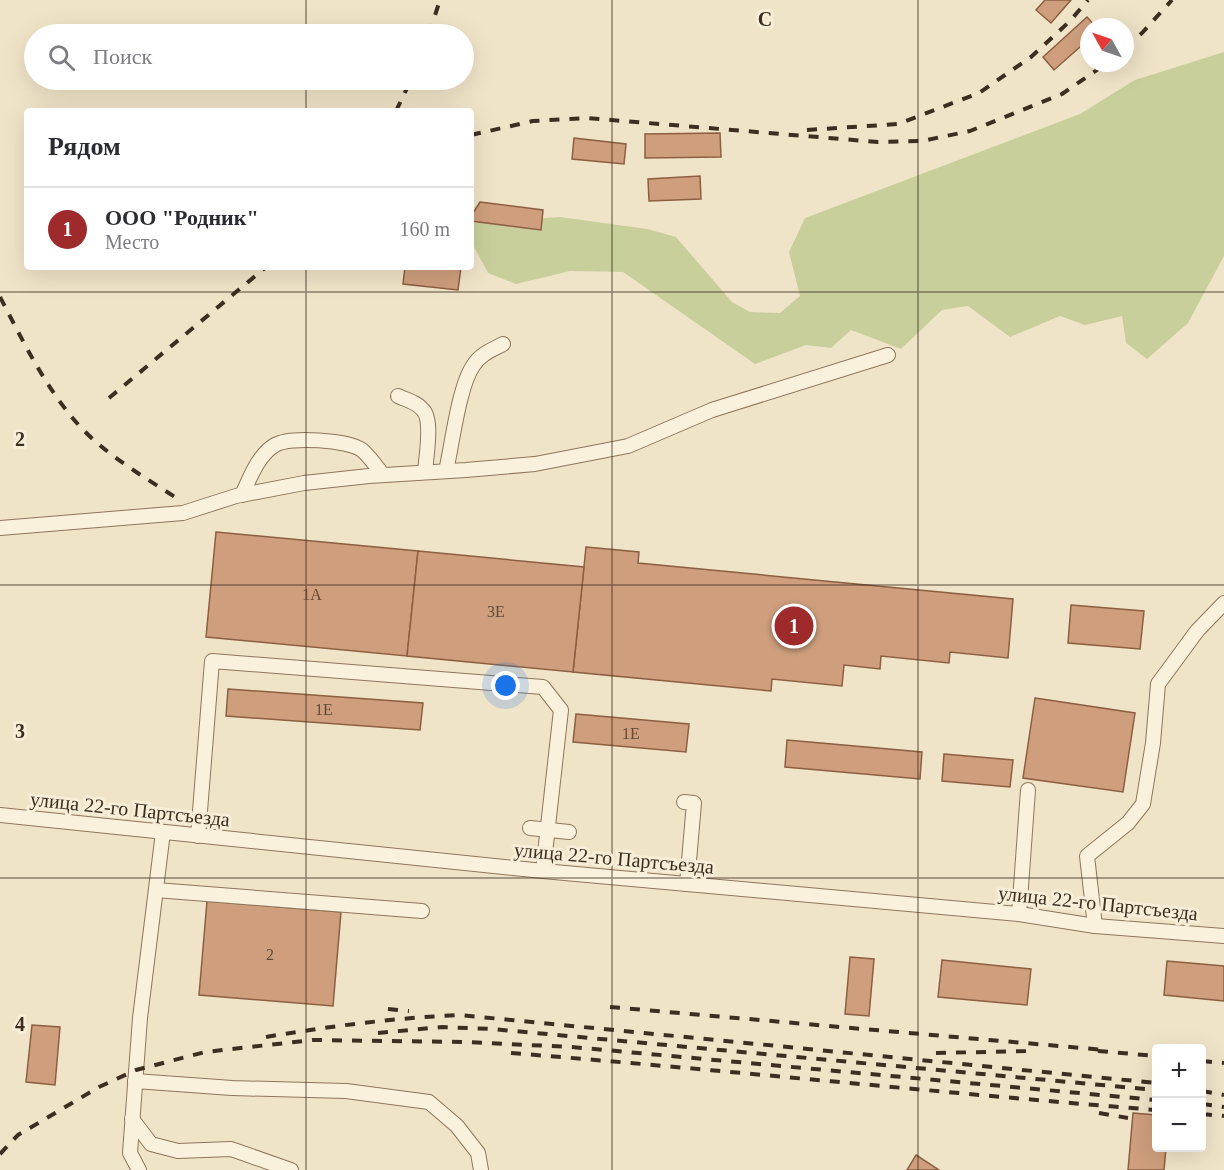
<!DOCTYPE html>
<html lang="ru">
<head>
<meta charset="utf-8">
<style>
	:root { --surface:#fff; --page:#f2f2f3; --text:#2b2b33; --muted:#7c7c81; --line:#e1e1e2; --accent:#9e2a2b }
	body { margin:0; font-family:"Times New Roman",serif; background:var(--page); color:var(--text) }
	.controls { position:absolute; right:18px; bottom:18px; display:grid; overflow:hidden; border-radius:6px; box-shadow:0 6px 24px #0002 }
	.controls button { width:54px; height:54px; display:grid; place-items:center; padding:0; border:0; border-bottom:2px solid var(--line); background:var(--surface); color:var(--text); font:30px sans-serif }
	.compass { position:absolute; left:1080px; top:18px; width:54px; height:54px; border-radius:50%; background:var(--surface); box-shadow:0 6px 24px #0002; rotate:310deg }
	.you { position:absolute; left:506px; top:686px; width:21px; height:21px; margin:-15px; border:4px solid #fff; border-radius:50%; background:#1a73e8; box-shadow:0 0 0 9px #1a73e833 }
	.badge { display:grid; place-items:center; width:39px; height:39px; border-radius:50%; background:var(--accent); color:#fff; font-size:20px; font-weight:700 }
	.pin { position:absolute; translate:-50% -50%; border:3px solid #fff; box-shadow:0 2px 6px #0006 }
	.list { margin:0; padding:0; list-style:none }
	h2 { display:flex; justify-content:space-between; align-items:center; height:78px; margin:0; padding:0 24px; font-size:26px }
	h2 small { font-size:20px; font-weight:400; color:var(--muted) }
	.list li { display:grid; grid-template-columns:39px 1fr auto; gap:18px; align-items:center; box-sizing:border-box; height:84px; padding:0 24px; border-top:2px solid var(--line) }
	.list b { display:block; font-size:22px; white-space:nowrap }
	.list p { margin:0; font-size:20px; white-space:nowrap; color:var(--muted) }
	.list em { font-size:20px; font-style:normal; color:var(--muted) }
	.icon { flex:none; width:33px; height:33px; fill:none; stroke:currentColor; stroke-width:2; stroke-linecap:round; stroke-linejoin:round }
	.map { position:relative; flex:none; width:1224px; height:1170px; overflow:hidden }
	.search { position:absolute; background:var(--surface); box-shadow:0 6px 24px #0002; left:24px; top:24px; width:450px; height:66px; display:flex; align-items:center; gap:15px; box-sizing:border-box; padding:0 21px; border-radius:33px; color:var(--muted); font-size:22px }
	.panel { position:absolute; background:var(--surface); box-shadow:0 6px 24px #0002; left:24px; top:108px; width:450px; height:162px; border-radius:6px }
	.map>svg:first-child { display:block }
	.green { fill:#c9cf9b }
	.building { fill:#cf9f7d; stroke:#8d5f41; stroke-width:1.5 }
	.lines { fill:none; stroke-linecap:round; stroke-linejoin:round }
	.minor-casing { stroke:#8d765c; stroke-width:16 }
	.minor { stroke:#faf1dc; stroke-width:14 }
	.rail { stroke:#3d2e20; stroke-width:4; stroke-dasharray:10 10; stroke-linecap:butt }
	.grid { fill:none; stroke:#3d2e20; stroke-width:1.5; stroke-opacity:0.55 }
	.labels { text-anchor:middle; stroke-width:6; stroke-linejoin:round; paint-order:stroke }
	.number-label { font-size:16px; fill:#624a37 }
	.street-label { font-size:20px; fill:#3d2e20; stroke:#f7eed8 }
	.grid-label { font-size:20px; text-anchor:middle; font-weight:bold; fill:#3d2e20; stroke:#f7eed8; stroke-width:6; stroke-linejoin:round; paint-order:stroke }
</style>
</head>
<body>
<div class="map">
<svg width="1224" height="1170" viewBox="0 0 1224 1170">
	<rect width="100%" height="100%" fill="#f0e4c8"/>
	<polygon class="green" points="1224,52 1224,256 1188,323 1147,359 1126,343 1122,316 1085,325 1060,316 1010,337 968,306 942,310 901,349 851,330 831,348 806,345 755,364 623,272 570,271 516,284 488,273 471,241 471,223 560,217 647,229 676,237 732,302 750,312 780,313 800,296 789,252 805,218 1080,114 1135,80"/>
	<g class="building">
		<polygon points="1045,0 1071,0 1051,23 1036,10"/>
		<polygon points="1087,17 1096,27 1089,27 1089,39 1054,70 1043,57"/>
		<polygon points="720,133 721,157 645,158 645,134"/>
		<polygon points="574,138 626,144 624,164 572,159"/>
		<polygon points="700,176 701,199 649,201 648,179"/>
		<polygon points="480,202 543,210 541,230 471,221 471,216"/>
		<polygon points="405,267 461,267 458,290 403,284"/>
		<polygon points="216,532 418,551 407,656 206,637"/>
		<polygon points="586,547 639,552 638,563 1013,599 1008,658 950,652 949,663 881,656 880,669 844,665 842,686 772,679 771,691 573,672"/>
		<polygon points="418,551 584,567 573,672 407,656"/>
		<polygon points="1071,605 1144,611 1140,649 1068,643"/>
		<polygon points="228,689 423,703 420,730 226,716"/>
		<polygon points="1035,698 1135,713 1123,792 1023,778"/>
		<polygon points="576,714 689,724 686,752 573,742"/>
		<polygon points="787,740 922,752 920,779 785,767"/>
		<polygon points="944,754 1013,760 1010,787 942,781"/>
		<polygon points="207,901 341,912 333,1006 199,995"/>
		<polygon points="850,957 874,959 869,1016 845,1014"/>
		<polygon points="942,960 1031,969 1027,1005 938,997"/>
		<polygon points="1167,961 1224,966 1224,1001 1164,995"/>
		<polygon points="32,1025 60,1027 55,1085 26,1082"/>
		<polygon points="1133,1113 1156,1115 1156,1148 1166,1148 1164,1170 1128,1170"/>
		<polygon points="916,1155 939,1170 907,1170"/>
	</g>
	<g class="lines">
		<defs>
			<g id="minor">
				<path d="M398,396C406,400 417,402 423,410C433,420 426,457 425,472"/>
				<path d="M446,471C452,445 459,386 473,366C480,354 492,350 503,344"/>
				<path d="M242,495C250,478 258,455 275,445C290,436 348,440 362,450C370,457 376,466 383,475"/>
				<polyline points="0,528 183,513 236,496 304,483 369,476 466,470 535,464 628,446 712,410 888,355"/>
				<polyline points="684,802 694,803 687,884"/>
				<polyline points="0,815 543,871 1019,914 1095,926 1224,936"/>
				<polyline points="530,828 569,832"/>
				<polyline points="198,836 212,661 543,687 561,710 543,871"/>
				<polyline points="156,890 422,911"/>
				<polyline points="1019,914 1028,790"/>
				<polyline points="1095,926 1087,856 1128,823 1143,804 1153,743 1158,684 1197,631 1224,603"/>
				<polyline points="135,1081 232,1088 346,1091 429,1102 457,1126 478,1153 481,1170"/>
				<polyline points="132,1119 151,1144 178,1151 231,1149 291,1170"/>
				<polyline points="139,1170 130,1153 140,1018 163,832"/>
			</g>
		</defs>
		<use href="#minor" class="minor-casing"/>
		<use href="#minor" class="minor"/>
		<g class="rail">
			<polyline points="429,34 440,0"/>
			<polyline points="1125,48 1142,33 1172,0"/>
			<polyline points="396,111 411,80"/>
			<polyline points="807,130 898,124 979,93 1031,57 1070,21 1088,0"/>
			<polyline points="471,135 533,121 587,118 878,142 922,141 970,131 1062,94 1107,63"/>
			<path d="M0,297C23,341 44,385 76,422C103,453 141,475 175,497"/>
			<polyline points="109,398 266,267"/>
			<polyline points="610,1007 1105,1050"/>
			<polyline points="388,1009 409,1011"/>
			<polyline points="378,1033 442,1027 492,1029 1156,1090"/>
			<path d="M266,1037C331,1026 394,1018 460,1015L1156,1083"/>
			<polyline points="1098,1051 1156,1056"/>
			<path d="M511,1053C726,1070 941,1093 1156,1110"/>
			<polyline points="936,1053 1032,1051"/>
			<polyline points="1202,1061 1224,1063"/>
			<polyline points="1202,1091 1224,1095"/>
			<polyline points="1202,1104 1224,1107"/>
			<polyline points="1099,1113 1128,1118"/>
			<polyline points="1202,1114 1224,1116"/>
			<polyline points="0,1154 18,1135 99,1087 136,1070 205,1052 313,1040 464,1042 572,1047 1156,1100"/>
		</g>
	</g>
	<path class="grid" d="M306,0V34M612,0V1170M918,0V1170M306,80V111M306,267V1170M0,292H1224M0,585H1224M0,878H1224"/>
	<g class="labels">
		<g class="number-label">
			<text x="312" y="600">1А</text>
			<text x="496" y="617">3Е</text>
			<text x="324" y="715">1Е</text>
			<text x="631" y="739">1Е</text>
			<text x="270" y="960">2</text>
		</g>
		<g class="street-label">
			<text transform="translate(130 809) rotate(6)" y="7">улица 22-го Партсъезда</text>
			<text transform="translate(614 858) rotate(5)" y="7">улица 22-го Партсъезда</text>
			<text transform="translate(1098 903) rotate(6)" y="7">улица 22-го Партсъезда</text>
		</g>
	</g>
	<g class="grid-label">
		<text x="765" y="26">C</text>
		<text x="20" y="446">2</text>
		<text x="20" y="738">3</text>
		<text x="20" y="1031">4</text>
	</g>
</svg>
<div class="controls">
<button>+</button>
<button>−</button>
</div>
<svg class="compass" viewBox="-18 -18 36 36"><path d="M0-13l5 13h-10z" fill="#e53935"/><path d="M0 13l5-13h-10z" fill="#7c7c81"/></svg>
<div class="you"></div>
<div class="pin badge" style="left:794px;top:626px">1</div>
<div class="search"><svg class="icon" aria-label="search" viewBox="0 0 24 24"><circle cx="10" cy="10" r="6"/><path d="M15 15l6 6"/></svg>Поиск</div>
<section class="panel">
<h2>Рядом<small></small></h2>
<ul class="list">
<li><span class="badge">1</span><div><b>ООО &quot;Родник&quot;</b><p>Место</p></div><em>160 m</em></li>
</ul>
</section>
</div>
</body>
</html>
